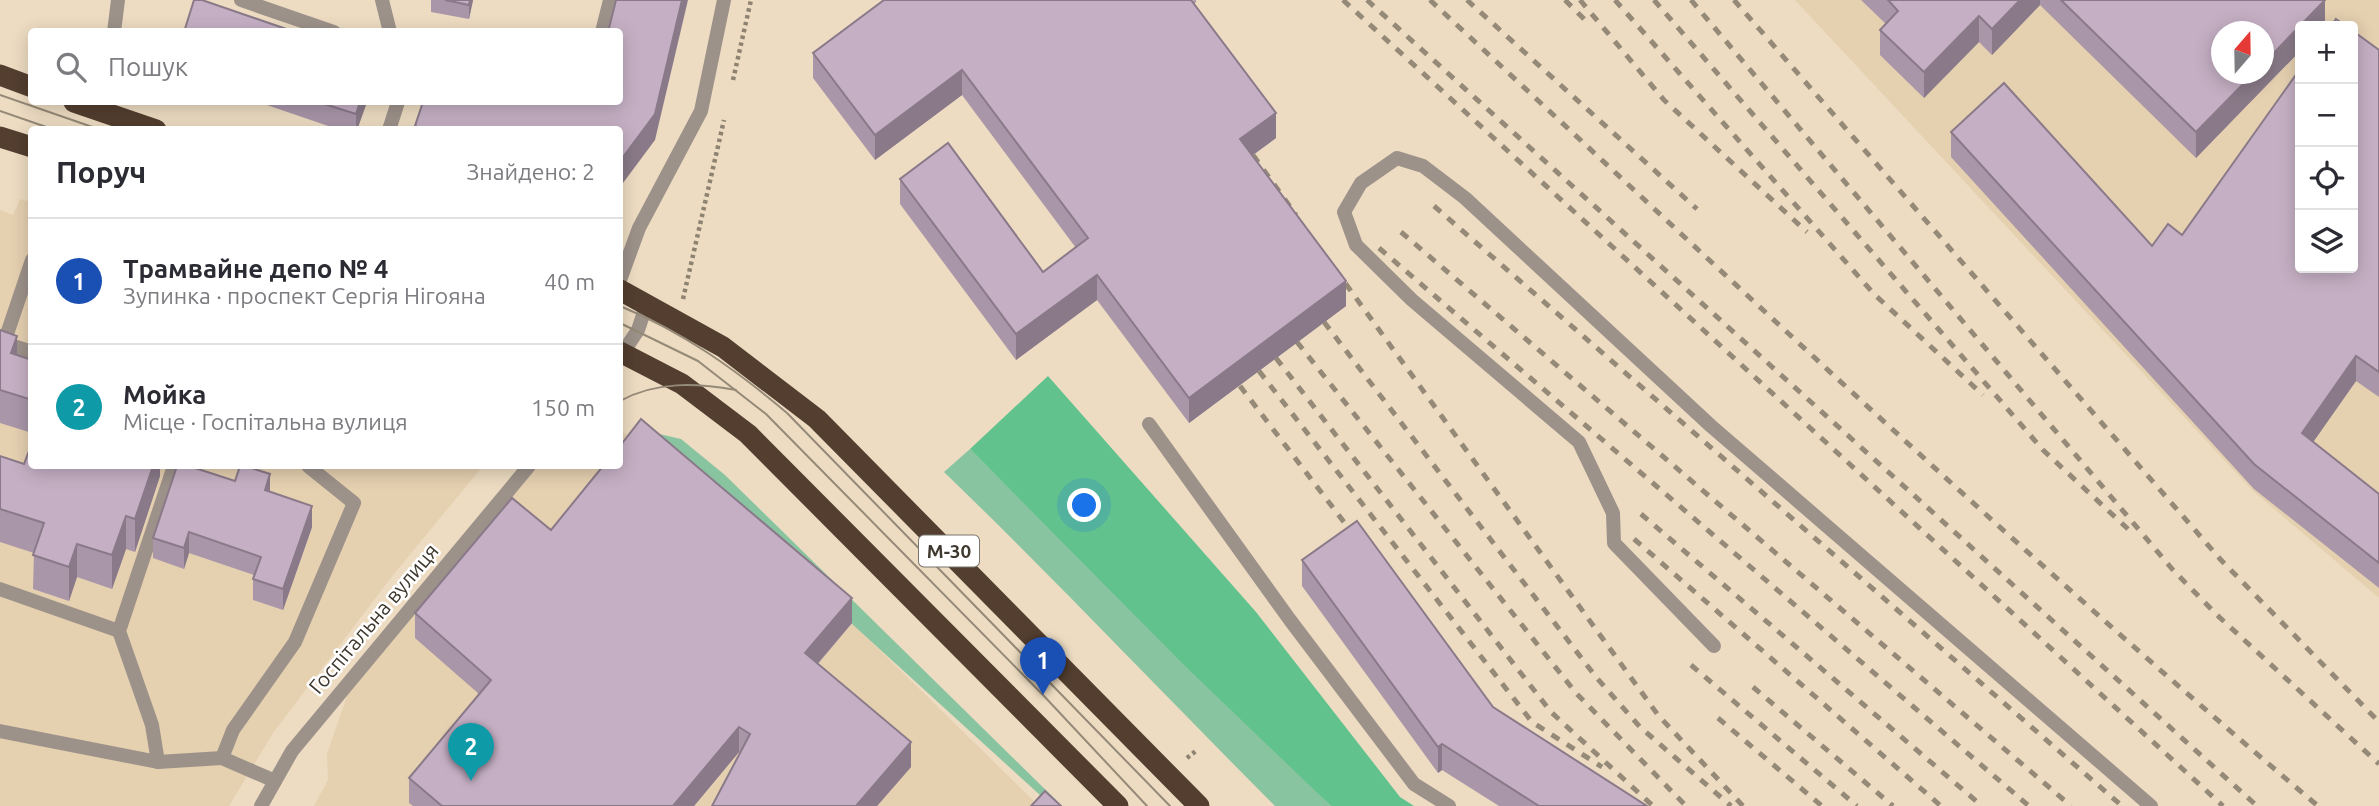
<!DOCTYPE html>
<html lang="uk">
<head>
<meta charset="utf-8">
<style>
	:root { --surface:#fff; --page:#f7f7f7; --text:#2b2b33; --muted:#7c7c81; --line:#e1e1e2; --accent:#1a73e8 }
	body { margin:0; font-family:Ubuntu,sans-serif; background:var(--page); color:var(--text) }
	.controls { position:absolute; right:21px; top:21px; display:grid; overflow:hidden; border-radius:7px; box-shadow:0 4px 18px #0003 }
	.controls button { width:63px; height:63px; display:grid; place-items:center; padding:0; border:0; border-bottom:2px solid var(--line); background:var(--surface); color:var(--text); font:35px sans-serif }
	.compass { position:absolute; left:2211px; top:21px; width:63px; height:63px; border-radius:50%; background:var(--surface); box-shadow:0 4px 18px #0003; rotate:20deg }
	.you { position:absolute; left:1085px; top:506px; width:24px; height:24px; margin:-18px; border:5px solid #fff; border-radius:50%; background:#1a73e8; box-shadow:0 0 0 10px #1a73e833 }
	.badge { display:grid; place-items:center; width:46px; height:46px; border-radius:50%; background:var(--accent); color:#fff; font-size:23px; font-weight:700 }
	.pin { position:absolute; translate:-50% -58px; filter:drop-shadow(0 2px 4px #0008) }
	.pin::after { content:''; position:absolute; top:37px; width:24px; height:21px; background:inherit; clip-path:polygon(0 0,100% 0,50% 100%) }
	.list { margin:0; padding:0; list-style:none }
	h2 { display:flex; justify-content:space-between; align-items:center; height:91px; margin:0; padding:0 28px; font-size:30px }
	h2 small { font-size:23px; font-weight:400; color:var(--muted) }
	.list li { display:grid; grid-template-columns:46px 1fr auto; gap:21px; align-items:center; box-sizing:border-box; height:126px; padding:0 28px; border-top:2px solid var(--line) }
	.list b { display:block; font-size:26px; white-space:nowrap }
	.list p { margin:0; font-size:23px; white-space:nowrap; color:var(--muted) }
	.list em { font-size:23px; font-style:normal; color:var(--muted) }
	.icon { flex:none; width:38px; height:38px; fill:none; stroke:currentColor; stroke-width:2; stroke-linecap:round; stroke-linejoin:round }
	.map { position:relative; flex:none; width:2379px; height:806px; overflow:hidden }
	.search { position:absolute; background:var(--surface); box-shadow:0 4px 18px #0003; left:28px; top:28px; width:595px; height:77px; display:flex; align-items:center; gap:18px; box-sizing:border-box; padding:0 24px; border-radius:7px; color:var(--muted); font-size:26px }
	.panel { position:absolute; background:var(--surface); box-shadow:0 4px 18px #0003; left:28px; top:126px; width:595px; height:343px; border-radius:7px }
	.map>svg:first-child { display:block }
	.built { fill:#e5d0b0; fill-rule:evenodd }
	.green { fill:#89c4a1 }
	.forest { fill:#61c28d }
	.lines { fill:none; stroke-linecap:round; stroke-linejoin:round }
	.path { stroke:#8e8271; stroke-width:4.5; stroke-dasharray:3.5 3.5; stroke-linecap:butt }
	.lane { stroke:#9d928a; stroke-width:14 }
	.street { stroke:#9d928a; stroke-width:14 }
	.highway { stroke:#533e2f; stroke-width:21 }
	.tram { stroke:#958977; stroke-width:2 }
	.rail { stroke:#958977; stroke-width:5; stroke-dasharray:9 9; stroke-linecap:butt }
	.wall { fill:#a996a9 }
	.shaded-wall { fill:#8a7a89 }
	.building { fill:#c5afc4; stroke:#8a7a89; stroke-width:2 }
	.labels { text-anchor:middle; stroke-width:5; stroke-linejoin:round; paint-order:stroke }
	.shield { fill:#fff; stroke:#79746d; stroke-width:2 }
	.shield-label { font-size:19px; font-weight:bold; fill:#3f382e }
	.street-label { font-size:21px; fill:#3f382e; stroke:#fff }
</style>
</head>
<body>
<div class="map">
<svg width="2379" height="806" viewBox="0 0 2379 806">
	<rect width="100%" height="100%" fill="#eddcc2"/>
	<g class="built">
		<path d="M1795,0H2379V598L2253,491ZM2300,26H2353V268H2300ZM2222,32H2264V74H2222Z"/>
		<polygon points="20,199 31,202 32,466 483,466 393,575 273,733 229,806 0,806 0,210 13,215"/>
		<polygon points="620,430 641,444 852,623 1039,806 314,806 328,780 327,754 347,696 538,466 620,466"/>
	</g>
	<g class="green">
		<polygon points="655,433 681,439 725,475 1056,800 1051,805 818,593"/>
		<path d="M970,449L1008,487L1331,806H1275C1164,695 1057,581 944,472Z"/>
	</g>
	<polygon class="forest" points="1048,376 1256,612 1400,797 1414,806 1331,806 1184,665 970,449"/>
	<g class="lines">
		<g class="path">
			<polyline points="733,80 751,0"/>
			<polyline points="683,299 724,120"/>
			<polyline points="1187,758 1197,750"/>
		</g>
		<g class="lane">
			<polyline points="241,0 334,32"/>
			<polyline points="382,0 390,32"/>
			<polyline points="114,32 118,0"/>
			<polyline points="602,32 610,0"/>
			<polyline points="389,130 398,102"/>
			<polyline points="32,260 4,343 32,352"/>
			<polyline points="620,280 639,228 701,111 724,0"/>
			<polyline points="1149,424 1290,620 1414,784 1449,806"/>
			<polyline points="0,589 119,631"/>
			<polyline points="1714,646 1614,543 1613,513 1579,442 1412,300 1356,245 1344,212 1361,183 1397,158 1423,166 1465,198 1711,426 2151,806"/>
			<polyline points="0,731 158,762 222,758 275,781"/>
			<polyline points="222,758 233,730 295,642 354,503 308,466"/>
			<polyline points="158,762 152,725 119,631 174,466"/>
		</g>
		<g class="street">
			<polyline points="620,357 638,330 647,303"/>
			<polyline points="261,806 292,751 529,466"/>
		</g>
		<g class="highway">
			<polyline points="0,75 32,87"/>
			<polyline points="74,102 156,130"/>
			<polyline points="0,137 32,147"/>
			<polyline points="620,290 723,347 817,419 1199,806"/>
			<polyline points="620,352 682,384 748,434 1118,806"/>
		</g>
		<g class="tram">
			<polyline points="0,95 101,130"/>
			<polyline points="0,111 55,130"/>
			<path d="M620,306C683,332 735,369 787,413L1170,806"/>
			<polyline points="620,323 698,361 766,414 1043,695 1147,806"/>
			<path d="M620,401C656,381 696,383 736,390"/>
		</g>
		<g class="rail">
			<polyline points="1343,0 2223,806"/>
			<polyline points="1367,0 2257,806"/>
			<path d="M1430,0C1723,272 2013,548 2318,806"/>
			<polyline points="1467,0 1697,209"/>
			<polyline points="1565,0 1585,20"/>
			<polyline points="1580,0 1664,100 1807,232"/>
			<polyline points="1615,0 1874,294 1983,395"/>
			<polyline points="1654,0 2043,450 2128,529"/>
			<polyline points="1691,0 2173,570 2217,615 2379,764"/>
			<polyline points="1734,0 2221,560 2379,722"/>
			<polyline points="1253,155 1296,215"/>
			<polyline points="1434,206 2122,806"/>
			<polyline points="1401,232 2071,806"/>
			<polyline points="1379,248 2029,806"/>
			<polyline points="1335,269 1658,715 1743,806"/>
			<polyline points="1324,322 1596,677 1640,727 1731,806"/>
			<polyline points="1297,342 1576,693 1686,806"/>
			<polyline points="1276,358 1551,712 1653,806"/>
			<polyline points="1259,371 1532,722 1602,767"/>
			<polyline points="1240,386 1360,543"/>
			<polyline points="1641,514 1982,806"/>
			<polyline points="1634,539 1941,806"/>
			<polyline points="1691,665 1857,806"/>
			<polyline points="1753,687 1893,806"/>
			<polyline points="1718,718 1822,806"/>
		</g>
	</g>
	<g class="wall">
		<polygon points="431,0 473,0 469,19 431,12"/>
		<polygon points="1196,0 1196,2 1194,4 1276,138 1252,156 1346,306 1189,423 1097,300 1016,360 900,204 900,179 1043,272 1076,248 962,95 875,160 813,78 813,53"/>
		<polygon points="1861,0 2324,0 2325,26 2300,26 2300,51 2196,158 2040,5 1992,55 1979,42 1924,98 1880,55 1880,30 1886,24"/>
		<polygon points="2379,50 2379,397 2356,381 2313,442 2379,494 2379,588 2254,489 1951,157 1951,132 2152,246 2182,235"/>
		<polygon points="258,102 367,102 357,130 340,130"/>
		<polygon points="0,330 17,355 32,360 32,433 0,423"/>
		<polygon points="0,456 24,464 160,466 160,476 135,552 126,549 112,589 77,577 69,601 33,589 34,553 0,542"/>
		<polygon points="235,481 270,492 312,527 283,610 253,600 253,579 254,575 189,553 184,569 153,558 153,538"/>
		<polygon points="551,530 852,623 818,664 911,767 877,806 712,806 741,753 739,752 694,806 413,806 409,803 409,778 479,694 415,638 415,613"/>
		<polygon points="1302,560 1493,707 1647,806 1499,806 1442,770 1438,773 1302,586"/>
	</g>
	<g class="shaded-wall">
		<polygon points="470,0 473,0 469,19 469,5"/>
		<polygon points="682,0 688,0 655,140 620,187 620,161"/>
		<polygon points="2020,0 2040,0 2040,5 1992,55 1992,29"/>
		<polygon points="2325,0 2325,26 2300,26 2300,51 2196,158 2196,132 2253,74 2264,74 2264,63"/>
		<polygon points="1979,16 1979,42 1924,98 1924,72"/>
		<polygon points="962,70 962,95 875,160 875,135"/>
		<polygon points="360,102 367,102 357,130 356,130 356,114"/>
		<polygon points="1276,113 1276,138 1240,164 1240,139"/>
		<polygon points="1097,275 1097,300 1016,360 1016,334"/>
		<polygon points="1346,281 1346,306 1189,423 1189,398"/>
		<polygon points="17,336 17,369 11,353"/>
		<polygon points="2356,356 2356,381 2302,458 2302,433"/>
		<polygon points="151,466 160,466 160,476 135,552 135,519"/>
		<polygon points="270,474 270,495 265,490"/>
		<polygon points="312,506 312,527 283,610 283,589"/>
		<polygon points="126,516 126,549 112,589 112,555"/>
		<polygon points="189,532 189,553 184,569 184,548"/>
		<polygon points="77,544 77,577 69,601 69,567"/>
		<polygon points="852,598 852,623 805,678 805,653"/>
		<polygon points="739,727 739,752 694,806 673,806"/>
		<polygon points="911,742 911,767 877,806 856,806"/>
		<polygon points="1442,744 1442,770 1438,773 1438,747"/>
	</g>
	<g class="building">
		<polygon points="194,0 202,0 295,32 184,32"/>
		<polygon points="445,0 470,0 469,5"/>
		<polygon points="616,0 682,0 655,114 620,161 620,130 425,130 415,126 423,102 541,102 547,103 554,102 620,102 620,32 608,32"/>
		<polygon points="884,0 1191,0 1276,113 1240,139 1346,281 1189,398 1097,275 1016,334 900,179 948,143 1043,272 1088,238 962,70 875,135 813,53"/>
		<polygon points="1888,0 2020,0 1992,29 1979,16 1924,72 1880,30 1898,11"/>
		<polygon points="2061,0 2325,0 2264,63 2264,32 2222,32 2222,74 2253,74 2196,132"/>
		<polygon points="2336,19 2346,26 2331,26"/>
		<polygon points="2353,31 2379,50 2379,372 2356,356 2302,433 2379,494 2379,563 2254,464 1951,132 2004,83 2152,246 2168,224 2182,235 2300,69 2300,268 2353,268"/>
		<polygon points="318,102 360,102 356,114"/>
		<polygon points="0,330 17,336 11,353 32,360 32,400 0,390"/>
		<polygon points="641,419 852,598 805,653 911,742 856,806 712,806 750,734 739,727 673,806 442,806 409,778 491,680 415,613 512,498 551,530 603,466 620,466 620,446"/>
		<polygon points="32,443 32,466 153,466 135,519 126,516 112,555 77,544 69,567 33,555 44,523 0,509 0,456 24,464"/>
		<polygon points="177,466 189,466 235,481 240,466 245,466 270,474 265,490 312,506 283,589 253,579 261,557 189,532 184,548 153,538"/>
		<polygon points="1357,521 1493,707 1647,806 1539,806 1442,744 1438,747 1302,560"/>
		<polygon points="1045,791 1061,806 1031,806"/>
	</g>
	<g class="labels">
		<rect class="shield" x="919" y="535.5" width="60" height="31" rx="5"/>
		<g class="shield-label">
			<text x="949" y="558">М-30</text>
		</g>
		<g class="street-label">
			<text transform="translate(374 619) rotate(-50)" y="7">Госпітальна вулиця</text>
		</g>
	</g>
</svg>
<div class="controls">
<button>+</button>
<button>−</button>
<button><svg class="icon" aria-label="locate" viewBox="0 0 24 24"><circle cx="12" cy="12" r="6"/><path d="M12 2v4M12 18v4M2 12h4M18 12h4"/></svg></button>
<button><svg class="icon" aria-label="layers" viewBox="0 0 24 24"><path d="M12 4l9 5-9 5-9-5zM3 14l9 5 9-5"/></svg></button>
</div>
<svg class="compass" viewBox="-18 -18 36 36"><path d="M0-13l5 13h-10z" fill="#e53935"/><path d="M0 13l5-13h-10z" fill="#7c7c81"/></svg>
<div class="you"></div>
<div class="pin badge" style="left:1043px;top:695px;background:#1a4fb4">1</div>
<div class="pin badge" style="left:471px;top:781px;background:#0f9aa8">2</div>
<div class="search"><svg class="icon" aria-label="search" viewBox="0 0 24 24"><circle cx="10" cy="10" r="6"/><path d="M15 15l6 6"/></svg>Пошук</div>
<section class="panel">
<h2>Поруч<small>Знайдено: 2</small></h2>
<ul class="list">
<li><span class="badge" style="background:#1a4fb4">1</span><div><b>Трамвайне депо № 4</b><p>Зупинка · проспект Сергія Нігояна</p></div><em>40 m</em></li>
<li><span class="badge" style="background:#0f9aa8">2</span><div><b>Мойка</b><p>Місце · Госпітальна вулиця</p></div><em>150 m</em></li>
</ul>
</section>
</div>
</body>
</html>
